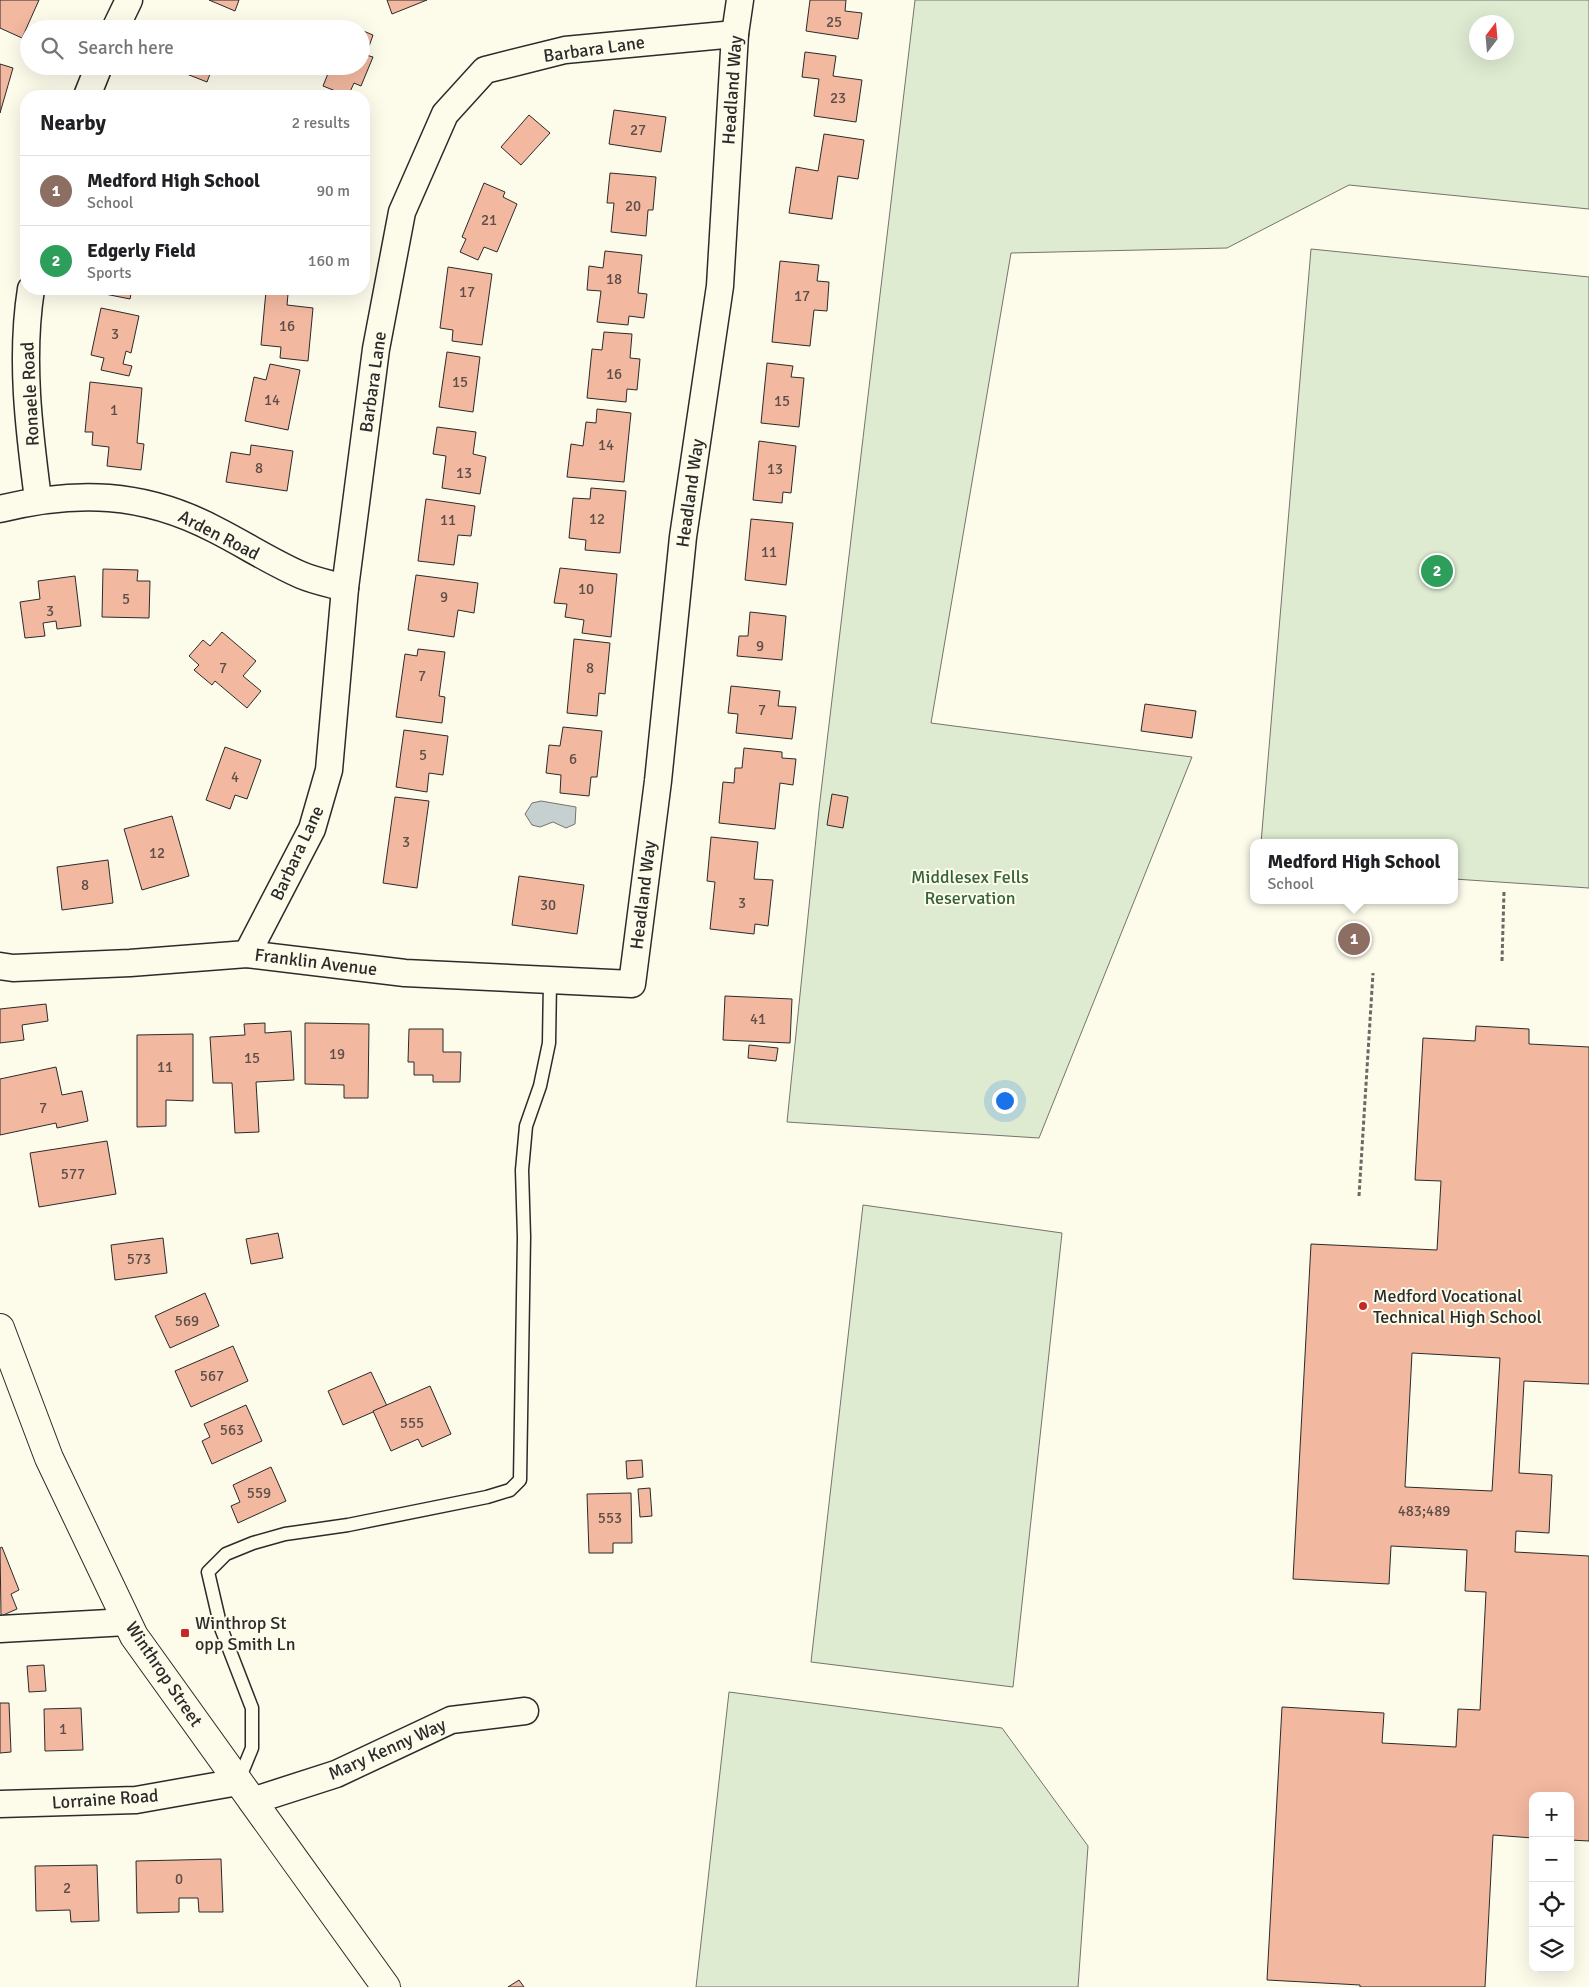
<!DOCTYPE html>
<html lang="en">
<head>
<meta charset="utf-8">
<style>
	:root { --surface:#fff; --page:#f6f6f6; --text:#202124; --muted:#757577; --line:#e0e0e0; --accent:#0f766e }
	body { margin:0; font-family:Signika,sans-serif; background:var(--page); color:var(--text) }
	.controls { position:absolute; right:15px; bottom:15px; display:grid; overflow:hidden; border-radius:10px; box-shadow:0 5px 20px #0002 }
	.controls button { width:45px; height:45px; display:grid; place-items:center; padding:0; border:0; border-bottom:1px solid var(--line); background:var(--surface); color:var(--text); font:25px sans-serif }
	.compass { position:absolute; left:1469px; top:15px; width:45px; height:45px; border-radius:50%; background:var(--surface); box-shadow:0 5px 20px #0002; rotate:16deg }
	.you { position:absolute; left:1004px; top:1100px; width:18px; height:18px; margin:-12px; border:4px solid #fff; border-radius:50%; background:#1a73e8; box-shadow:0 0 0 8px #1a73e833 }
	.badge { display:grid; place-items:center; width:32px; height:32px; border-radius:50%; background:var(--accent); color:#fff; font-size:16px; font-weight:700 }
	.pin { position:absolute; translate:-50% -50%; border:2px solid #fff; box-shadow:0 1px 5px #0006 }
	.popup { position:absolute; left:1250px; top:839px; width:208px; height:65px; box-sizing:border-box; display:grid; place-content:center; border-radius:10px; background:var(--surface); filter:drop-shadow(0 1px 4px #0005); font-size:16px; white-space:nowrap; color:var(--muted) }
	.popup b { font-size:19px; color:var(--text) }
	.popup::after { content:''; position:absolute; left:50%; top:100%; margin-left:-10px; border:10px solid transparent; border-top-color:var(--surface) }
	.list { margin:0; padding:0; list-style:none }
	h2 { display:flex; justify-content:space-between; align-items:center; height:65px; margin:0; padding:0 20px; font-size:21px }
	h2 small { font-size:16px; font-weight:400; color:var(--muted) }
	.list li { display:grid; grid-template-columns:32px 1fr auto; gap:15px; align-items:center; box-sizing:border-box; height:70px; padding:0 20px; border-top:1px solid var(--line) }
	.list b { display:block; font-size:19px; white-space:nowrap }
	.list p { margin:0; font-size:16px; white-space:nowrap; color:var(--muted) }
	.list em { font-size:16px; font-style:normal; color:var(--muted) }
	.icon { flex:none; width:28px; height:28px; fill:none; stroke:currentColor; stroke-width:2; stroke-linecap:round; stroke-linejoin:round }
	.map { position:relative; flex:none; width:1589px; height:1987px; overflow:hidden }
	.search { position:absolute; background:var(--surface); box-shadow:0 5px 20px #0002; left:20px; top:20px; width:350px; height:55px; display:flex; align-items:center; gap:12px; box-sizing:border-box; padding:0 18px; border-radius:28px; color:var(--muted); font-size:19px }
	.panel { position:absolute; background:var(--surface); box-shadow:0 5px 20px #0002; left:20px; top:90px; width:350px; height:205px; border-radius:20px }
	.map>svg:first-child { display:block }
	.green { fill:#deebd1; stroke:#74746e; fill-rule:evenodd }
	.water { fill:#c7d0d0; stroke:#74746e }
	.building { fill:#f2b8a0; stroke:#2b2b2b; fill-rule:evenodd }
	.lines { fill:none; stroke-linecap:round; stroke-linejoin:round }
	.lane-casing { stroke:#2b2b2b; stroke-width:15 }
	.street-casing { stroke:#2b2b2b; stroke-width:29 }
	.primary-casing { stroke:#2b2b2b; stroke-width:30 }
	.path { stroke:#6a6964; stroke-width:3; stroke-dasharray:4 2.5; stroke-linecap:butt }
	.lane { stroke:#fdfbea; stroke-width:12 }
	.street { stroke:#fdfbea; stroke-width:26 }
	.primary { stroke:#fdfbea; stroke-width:28 }
	.poi-dot { fill:#c62828; stroke:#fdfbea; stroke-width:2 }
	.labels { text-anchor:middle; stroke-width:4; stroke-linejoin:round; paint-order:stroke }
	.number-label { font-size:15px; fill:#5d4e48 }
	.street-label { font-size:18px; fill:#2b2b2b; stroke:#fdfbea }
	.park-label { font-size:18px; fill:#34623c; stroke:#fdfbea }
	.poi-label { font-size:18px; fill:#2b2b2b; stroke:#fdfbea; text-anchor:start }
</style>
</head>
<body>
<div class="map">
<svg width="1589" height="1987" viewBox="0 0 1589 1987">
	<rect width="100%" height="100%" fill="#fdfbea"/>
	<g class="green">
		<path d="M915,0H1589V209L1349,185L1227,248L1011,253L931,723L1192,757L1039,1138L787,1122L819,809ZM1476,22H1506V52H1476Z"/>
		<polygon points="1311,249 1589,277 1589,888 1454,879 1454,843 1261,843"/>
		<polygon points="863,1205 1062,1233 1013,1687 811,1662"/>
		<polygon points="729,1692 1002,1728 1088,1846 1078,1987 696,1987"/>
	</g>
	<polygon class="water" points="541,801 576,807 575,824 566,828 553,822 540,827 532,825 525,814 532,803"/>
	<g class="building">
		<polygon points="0,0 39,0 22,38 0,28"/>
		<polygon points="209,0 239,0 235,11"/>
		<polygon points="387,0 427,0 392,14"/>
		<polygon points="810,0 846,0 845,11 862,13 858,39 806,31"/>
		<polygon points="361,30 373,35 366,55 373,57 361,86 354,83 348,96 323,86 331,66 361,66"/>
		<polygon points="805,52 836,56 833,76 862,80 856,122 814,116 819,79 802,77"/>
		<polygon points="0,64 13,68 0,113"/>
		<polygon points="175,66 213,66 207,82 174,69"/>
		<polygon points="614,110 666,117 661,152 609,144"/>
		<polygon points="529,115 550,133 521,165 501,147"/>
		<polygon points="824,134 864,140 858,179 838,176 832,219 789,213 796,167 818,171"/>
		<polygon points="610,173 656,177 653,210 648,210 646,236 611,232 614,203 607,203"/>
		<polygon points="484,183 505,192 503,197 517,204 497,252 484,247 478,260 460,252 466,239 462,237"/>
		<polygon points="605,251 642,255 638,293 647,294 644,318 629,316 628,325 597,322 601,291 587,290 589,266 603,268"/>
		<polygon points="780,261 819,265 817,281 829,282 827,311 814,310 810,346 772,342"/>
		<polygon points="448,267 492,274 482,345 452,341 453,330 440,328"/>
		<polygon points="106,289 132,289 130,299 105,294"/>
		<polygon points="266,291 288,294 287,305 313,308 308,361 280,358 281,347 261,345"/>
		<polygon points="101,308 139,316 131,353 126,351 123,364 132,366 129,376 101,370 104,358 91,355"/>
		<polygon points="604,332 632,334 630,358 640,359 637,390 627,389 626,402 587,398 592,349 602,350"/>
		<polygon points="447,352 480,357 473,412 439,407"/>
		<polygon points="767,363 793,366 791,377 804,378 799,427 761,423"/>
		<polygon points="270,364 300,370 288,430 245,421 254,377 266,380"/>
		<polygon points="90,382 142,388 137,443 144,444 141,470 107,466 109,447 92,445 93,432 85,432"/>
		<polygon points="597,409 631,413 624,482 567,477 571,444 583,446 586,422 596,423"/>
		<polygon points="437,427 476,432 473,454 486,457 480,494 442,488 446,456 433,454"/>
		<polygon points="759,441 796,446 791,493 783,492 782,503 753,500"/>
		<polygon points="251,445 293,451 287,491 226,482 231,452 250,455"/>
		<polygon points="591,488 626,491 620,553 585,550 586,540 569,538 573,498 590,499"/>
		<polygon points="426,499 475,506 471,536 458,535 454,565 418,561"/>
		<polygon points="751,519 793,523 786,585 745,580"/>
		<polygon points="560,568 617,574 611,637 582,633 584,620 565,617 567,604 554,603"/>
		<polygon points="103,569 138,570 137,581 150,581 149,618 102,617"/>
		<polygon points="416,575 478,583 474,613 458,610 454,637 408,630"/>
		<polygon points="75,576 81,626 57,629 56,621 43,623 45,636 25,638 20,602 40,599 38,581"/>
		<polygon points="750,612 786,616 782,660 737,656 739,636 748,636"/>
		<polygon points="222,632 256,661 243,676 261,691 247,708 215,681 212,685 194,670 199,665 189,656 203,640 210,646"/>
		<polygon points="574,639 610,643 605,694 599,693 597,716 567,713"/>
		<polygon points="418,649 445,652 439,696 445,697 442,723 396,717 405,654 417,656"/>
		<polygon points="731,686 780,691 778,706 796,707 792,739 736,733 738,714 728,713"/>
		<polygon points="1145,704 1196,711 1192,738 1141,731"/>
		<polygon points="563,727 602,731 597,777 591,777 589,796 560,793 561,775 546,773 549,745 560,746"/>
		<polygon points="404,730 448,736 443,775 429,773 427,792 396,787"/>
		<polygon points="225,747 261,760 247,799 235,795 230,809 206,800"/>
		<polygon points="744,748 782,752 782,758 796,759 793,785 780,783 775,829 719,823 723,782 734,783 735,768 742,768"/>
		<polygon points="832,794 848,797 843,828 827,825"/>
		<polygon points="395,797 429,801 417,888 383,883"/>
		<polygon points="172,816 189,876 142,890 124,829"/>
		<polygon points="711,837 758,842 754,879 773,880 768,926 755,924 754,934 710,929 715,882 707,881"/>
		<polygon points="108,860 113,903 62,910 57,867"/>
		<polygon points="519,876 584,885 577,934 512,925"/>
		<polygon points="725,996 792,999 790,1043 723,1040"/>
		<polygon points="46,1004 48,1021 22,1025 24,1040 0,1043 0,1009"/>
		<polygon points="265,1023 265,1033 291,1031 294,1080 256,1082 259,1132 235,1133 232,1083 213,1083 210,1037 245,1035 244,1024"/>
		<polygon points="305,1023 369,1024 368,1098 344,1098 344,1085 305,1084"/>
		<path d="M1476,1026L1529,1029V1044L1589,1047V1384L1524,1381L1519,1473L1552,1475L1549,1533L1516,1531L1515,1552L1589,1556V1841L1570,1840V1796H1533V1838L1493,1835L1485,1987H1360V1985L1267,1980L1282,1707L1384,1713L1382,1743L1456,1747L1458,1709L1480,1710L1486,1592L1465,1591L1467,1550L1391,1546L1389,1584L1293,1579L1311,1244L1437,1250L1441,1181L1415,1180L1423,1038L1475,1041ZM1412,1353L1500,1358L1492,1491L1405,1487Z"/>
		<polygon points="409,1029 443,1029 443,1052 461,1052 460,1082 433,1082 433,1075 414,1075 414,1062 408,1062"/>
		<polygon points="193,1034 193,1101 166,1100 166,1126 137,1127 137,1035"/>
		<polygon points="749,1045 778,1048 776,1061 748,1058"/>
		<polygon points="56,1067 62,1095 82,1091 88,1121 57,1128 56,1123 0,1135 0,1079"/>
		<polygon points="107,1141 116,1194 39,1207 30,1153"/>
		<polygon points="278,1233 283,1258 251,1264 246,1239"/>
		<polygon points="163,1238 167,1273 115,1280 111,1245"/>
		<polygon points="205,1293 219,1326 170,1348 155,1316"/>
		<polygon points="233,1346 248,1381 191,1407 175,1371"/>
		<polygon points="371,1372 387,1406 343,1425 328,1391"/>
		<polygon points="430,1386 451,1434 422,1447 418,1439 391,1451 373,1411"/>
		<polygon points="246,1405 262,1441 212,1464 202,1441 210,1437 204,1424"/>
		<polygon points="642,1460 643,1477 627,1479 626,1461"/>
		<polygon points="271,1467 286,1501 238,1523 231,1506 240,1502 233,1485"/>
		<polygon points="650,1488 652,1516 640,1517 638,1489"/>
		<polygon points="631,1493 632,1543 613,1543 613,1553 589,1553 587,1494"/>
		<polygon points="2,1547 19,1590 11,1594 17,1609 1,1616 0,1548"/>
		<polygon points="44,1665 46,1691 29,1692 27,1666"/>
		<polygon points="0,1703 9,1703 11,1752 0,1753"/>
		<polygon points="81,1708 83,1750 45,1751 44,1709"/>
		<polygon points="221,1859 223,1912 199,1912 198,1898 179,1898 179,1912 137,1913 136,1861"/>
		<polygon points="97,1865 99,1921 71,1922 70,1910 36,1911 35,1866"/>
		<polygon points="519,1980 524,1987 508,1987"/>
	</g>
	<g class="lines">
		<defs>
			<polyline id="lane" points="238,1782 252,1748 252,1708 221,1628 208,1572 226,1554 253,1543 285,1534 348,1525 487,1497 510,1490 520,1480 524,1237 522,1170 526,1126 540,1086 549,1043 550,981"/>
			<g id="street">
				<polyline points="115,29 129,0"/>
				<polyline points="87,96 99,66"/>
				<path d="M31,289C20,359 29,430 38,499"/>
				<path d="M0,509C76,490 143,492 214,529C244,544 271,562 301,575C315,581 331,584 345,588"/>
				<polyline points="247,954 312,829 329,770 345,588 376,349 402,212 445,114 485,70 565,50 735,34"/>
				<polyline points="0,966 13,968 130,963 247,954 405,973 632,984 658,781 683,537 720,286 735,34 740,0"/>
				<polyline points="0,1629 127,1622"/>
				<polyline points="252,1801 336,1774 451,1720 525,1711"/>
				<polyline points="0,1804 136,1800 238,1782"/>
			</g>
			<polyline id="primary" points="0,1328 49,1458 134,1636 386,1987"/>
		</defs>
		<use href="#lane" class="lane-casing"/>
		<use href="#street" class="street-casing"/>
		<use href="#primary" class="primary-casing"/>
		<g class="path">
			<polyline points="1502,961 1504,892"/>
			<polyline points="1359,1196 1373,973"/>
		</g>
		<use href="#lane" class="lane"/>
		<use href="#street" class="street"/>
		<use href="#primary" class="primary"/>
	</g>
	<g class="poi-dot">
		<circle cx="1363" cy="1306" r="5"/>
		<rect x="180" y="1628" width="10" height="10" rx="2.5"/>
	</g>
	<g class="labels">
		<g class="number-label">
			<text x="834" y="27">25</text>
			<text x="838" y="103">23</text>
			<text x="638" y="135">27</text>
			<text x="633" y="211">20</text>
			<text x="489" y="225">21</text>
			<text x="614" y="284">18</text>
			<text x="467" y="297">17</text>
			<text x="802" y="301">17</text>
			<text x="287" y="331">16</text>
			<text x="115" y="339">3</text>
			<text x="614" y="379">16</text>
			<text x="460" y="387">15</text>
			<text x="272" y="405">14</text>
			<text x="782" y="406">15</text>
			<text x="114" y="415">1</text>
			<text x="606" y="450">14</text>
			<text x="259" y="473">8</text>
			<text x="775" y="474">13</text>
			<text x="464" y="478">13</text>
			<text x="597" y="524">12</text>
			<text x="448" y="525">11</text>
			<text x="769" y="557">11</text>
			<text x="586" y="594">10</text>
			<text x="444" y="602">9</text>
			<text x="126" y="604">5</text>
			<text x="50" y="616">3</text>
			<text x="760" y="651">9</text>
			<text x="223" y="673">7</text>
			<text x="590" y="673">8</text>
			<text x="422" y="681">7</text>
			<text x="762" y="715">7</text>
			<text x="423" y="760">5</text>
			<text x="573" y="764">6</text>
			<text x="235" y="782">4</text>
			<text x="406" y="847">3</text>
			<text x="157" y="858">12</text>
			<text x="85" y="890">8</text>
			<text x="742" y="908">3</text>
			<text x="548" y="910">30</text>
			<text x="758" y="1024">41</text>
			<text x="337" y="1059">19</text>
			<text x="252" y="1063">15</text>
			<text x="165" y="1072">11</text>
			<text x="43" y="1113">7</text>
			<text x="73" y="1179">577</text>
			<text x="139" y="1264">573</text>
			<text x="187" y="1326">569</text>
			<text x="212" y="1381">567</text>
			<text x="412" y="1428">555</text>
			<text x="232" y="1435">563</text>
			<text x="259" y="1498">559</text>
			<text x="1424" y="1516">483;489</text>
			<text x="610" y="1523">553</text>
			<text x="63" y="1734">1</text>
			<text x="179" y="1884">0</text>
			<text x="67" y="1893">2</text>
		</g>
		<g class="street-label">
			<text transform="translate(594 49) rotate(-8)" y="6">Barbara Lane</text>
			<text transform="translate(732 90) rotate(-86)" y="6">Headland Way</text>
			<text transform="translate(373 382) rotate(-82)" y="6">Barbara Lane</text>
			<text transform="translate(30 394) rotate(-93)" y="6">Ronaele Road</text>
			<text transform="translate(690 493) rotate(-82)" y="6">Headland Way</text>
			<text transform="translate(219 535) rotate(27)" y="6">Arden Road</text>
			<text transform="translate(297 853) rotate(-65)" y="6">Barbara Lane</text>
			<text transform="translate(643 895) rotate(-83)" y="6">Headland Way</text>
			<text transform="translate(316 962) rotate(7)" y="6">Franklin Avenue</text>
			<text transform="translate(164 1674) rotate(56)" y="6">Winthrop Street</text>
			<text transform="translate(387 1749) rotate(-24)" y="6">Mary Kenny Way</text>
			<text transform="translate(105 1799) rotate(-4)" y="6">Lorraine Road</text>
		</g>
		<g class="park-label">
			<text x="970" y="883">Middlesex Fells<tspan x="970" dy="21">Reservation</tspan></text>
		</g>
		<g class="poi-label">
			<text x="1373" y="1302">Medford Vocational<tspan x="1373" dy="21">Technical High School</tspan></text>
			<text x="195" y="1629">Winthrop St<tspan x="195" dy="21">opp Smith Ln</tspan></text>
		</g>
	</g>
</svg>
<div class="controls">
<button>+</button>
<button>−</button>
<button><svg class="icon" aria-label="locate" viewBox="0 0 24 24"><circle cx="12" cy="12" r="6"/><path d="M12 2v4M12 18v4M2 12h4M18 12h4"/></svg></button>
<button><svg class="icon" aria-label="layers" viewBox="0 0 24 24"><path d="M12 4l9 5-9 5-9-5zM3 14l9 5 9-5"/></svg></button>
</div>
<svg class="compass" viewBox="-18 -18 36 36"><path d="M0-13l5 13h-10z" fill="#e53935"/><path d="M0 13l5-13h-10z" fill="#757577"/></svg>
<div class="you"></div>
<div class="pin badge" style="left:1354px;top:939px;background:#8d6e63">1</div>
<div class="popup"><b>Medford High School</b>School</div>
<div class="pin badge" style="left:1437px;top:571px;background:#2e9e5b">2</div>
<div class="search"><svg class="icon" aria-label="search" viewBox="0 0 24 24"><circle cx="10" cy="10" r="6"/><path d="M15 15l6 6"/></svg>Search here</div>
<section class="panel">
<h2>Nearby<small>2 results</small></h2>
<ul class="list">
<li><span class="badge" style="background:#8d6e63">1</span><div><b>Medford High School</b><p>School</p></div><em>90 m</em></li>
<li><span class="badge" style="background:#2e9e5b">2</span><div><b>Edgerly Field</b><p>Sports</p></div><em>160 m</em></li>
</ul>
</section>
</div>
</body>
</html>
